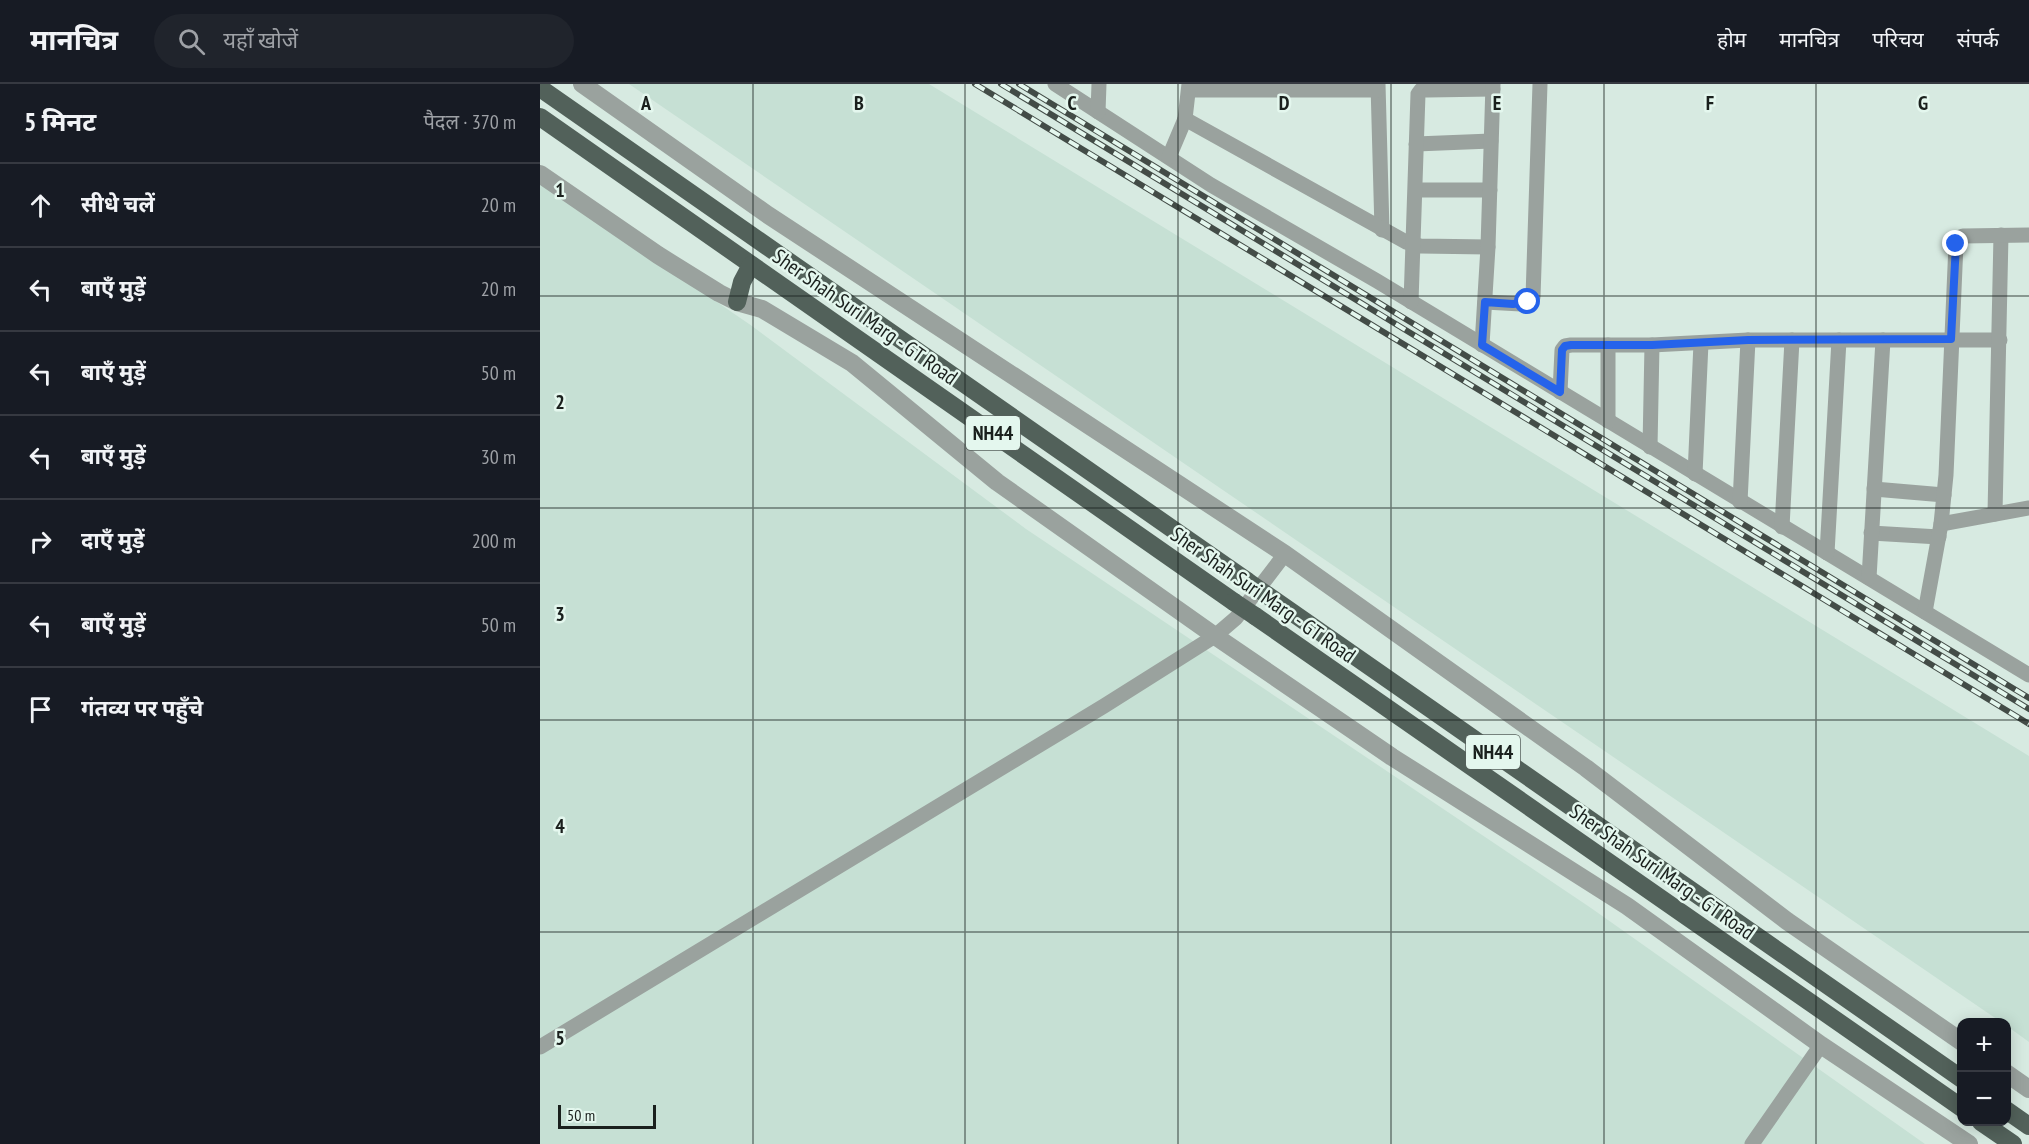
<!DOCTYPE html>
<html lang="hi">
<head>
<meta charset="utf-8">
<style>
	:root { --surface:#171b24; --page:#20242c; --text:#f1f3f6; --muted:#9ea1a6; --line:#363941 }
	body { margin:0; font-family:"PT Sans Narrow","Noto Sans Devanagari",sans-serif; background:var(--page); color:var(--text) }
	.controls { position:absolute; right:18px; bottom:18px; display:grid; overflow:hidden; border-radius:12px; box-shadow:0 3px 15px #0003 }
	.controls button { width:54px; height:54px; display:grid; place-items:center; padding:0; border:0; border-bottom:2px solid var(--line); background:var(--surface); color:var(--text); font:30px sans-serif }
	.scale { position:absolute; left:18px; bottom:15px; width:98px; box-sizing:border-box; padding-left:6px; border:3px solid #1a201d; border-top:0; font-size:16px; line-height:21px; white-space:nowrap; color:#1a201d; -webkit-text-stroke:4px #e4f7ee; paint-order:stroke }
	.stop { position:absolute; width:18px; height:18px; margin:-14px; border:4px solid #2563eb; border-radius:50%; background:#fff }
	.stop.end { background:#2563eb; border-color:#fff; box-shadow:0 2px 6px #0008 }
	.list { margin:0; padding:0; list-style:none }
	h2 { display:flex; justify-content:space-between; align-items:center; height:78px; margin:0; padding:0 24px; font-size:26px }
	h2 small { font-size:20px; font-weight:400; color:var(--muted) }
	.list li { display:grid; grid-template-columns:39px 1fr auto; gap:18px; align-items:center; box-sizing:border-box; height:84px; padding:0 24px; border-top:2px solid var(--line) }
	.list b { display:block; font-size:22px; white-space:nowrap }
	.list em { font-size:20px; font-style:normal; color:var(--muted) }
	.icon { flex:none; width:33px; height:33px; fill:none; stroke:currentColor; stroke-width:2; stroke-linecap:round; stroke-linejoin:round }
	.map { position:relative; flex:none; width:1489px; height:1060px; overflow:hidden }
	header { display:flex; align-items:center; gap:36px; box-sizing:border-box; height:84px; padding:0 30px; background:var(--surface); border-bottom:2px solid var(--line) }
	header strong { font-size:28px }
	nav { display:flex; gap:33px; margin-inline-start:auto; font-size:21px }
	.search { width:420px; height:54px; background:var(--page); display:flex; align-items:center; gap:15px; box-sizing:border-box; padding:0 21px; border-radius:33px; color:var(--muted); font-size:22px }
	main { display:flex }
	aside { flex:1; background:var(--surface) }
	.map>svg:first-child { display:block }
	.built { fill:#c6e0d4 }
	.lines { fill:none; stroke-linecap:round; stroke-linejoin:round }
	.minor { stroke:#9aa29e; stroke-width:15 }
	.tertiary { stroke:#9aa29e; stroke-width:18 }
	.trunk { stroke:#52615a; stroke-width:18 }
	.rail-casing { stroke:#434c47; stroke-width:6 }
	.rail { stroke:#e4f7ee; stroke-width:4; stroke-dasharray:11; stroke-linecap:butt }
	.trunk-bridge { stroke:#52615a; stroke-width:18 }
	.route { stroke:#2563eb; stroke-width:8 }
	.grid { fill:none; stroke:#1a201d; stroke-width:1.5; stroke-opacity:0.55 }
	.labels { text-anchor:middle; stroke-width:5; stroke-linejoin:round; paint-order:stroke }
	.shield { fill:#e4f7ee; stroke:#57605c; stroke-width:1.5 }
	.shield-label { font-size:20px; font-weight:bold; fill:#1a201d }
	.street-label { font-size:21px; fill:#1a201d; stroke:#e4f7ee }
	.grid-label { font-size:20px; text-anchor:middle; font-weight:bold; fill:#1a201d; stroke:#e4f7ee; stroke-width:5; stroke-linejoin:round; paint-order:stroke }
</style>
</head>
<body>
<header>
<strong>मानचित्र</strong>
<div class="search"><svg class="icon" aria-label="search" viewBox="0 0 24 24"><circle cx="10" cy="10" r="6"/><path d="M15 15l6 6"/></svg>यहाँ खोजें</div>
<nav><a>होम</a><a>मानचित्र</a><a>परिचय</a><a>संपर्क</a></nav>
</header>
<main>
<aside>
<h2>5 मिनट<small>पैदल · 370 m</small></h2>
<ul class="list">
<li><svg class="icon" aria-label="ahead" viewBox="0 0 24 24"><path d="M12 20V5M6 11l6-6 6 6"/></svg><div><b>सीधे चलें</b></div><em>20 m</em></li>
<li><svg class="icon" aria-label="left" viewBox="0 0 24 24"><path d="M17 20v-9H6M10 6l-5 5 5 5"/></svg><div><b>बाएँ मुड़ें</b></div><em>20 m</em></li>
<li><svg class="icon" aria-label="left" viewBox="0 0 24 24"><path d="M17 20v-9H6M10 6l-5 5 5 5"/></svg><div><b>बाएँ मुड़ें</b></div><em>50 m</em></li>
<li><svg class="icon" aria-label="left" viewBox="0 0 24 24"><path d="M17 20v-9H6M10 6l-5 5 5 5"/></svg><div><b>बाएँ मुड़ें</b></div><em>30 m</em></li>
<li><svg class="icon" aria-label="right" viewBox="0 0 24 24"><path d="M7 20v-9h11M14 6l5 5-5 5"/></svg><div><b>दाएँ मुड़ें</b></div><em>200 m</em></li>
<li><svg class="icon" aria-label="left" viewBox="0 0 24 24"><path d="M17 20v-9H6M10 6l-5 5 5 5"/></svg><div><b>बाएँ मुड़ें</b></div><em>50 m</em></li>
<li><svg class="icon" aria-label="arrive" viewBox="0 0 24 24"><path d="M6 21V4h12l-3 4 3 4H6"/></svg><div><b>गंतव्य पर पहुँचे</b></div></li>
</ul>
</aside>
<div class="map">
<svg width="1489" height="1060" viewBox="0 0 1489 1060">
	<rect width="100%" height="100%" fill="#d7eae1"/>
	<g class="built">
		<polygon points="89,0 389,0 1489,672 1489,958 1467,942 1466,938 1461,938"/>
		<polygon points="0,97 212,242 486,445 1051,824 1385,1060 0,1060"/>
	</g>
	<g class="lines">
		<g class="minor">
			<polyline points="515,0 671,101 837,197 1489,591"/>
			<polyline points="838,0 842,146"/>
			<polyline points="649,6 837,6"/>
			<polyline points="558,28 559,0"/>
			<polyline points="645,35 866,158 880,162 948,163"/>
			<polyline points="876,60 951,57"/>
			<polyline points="629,73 645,35 649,0"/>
			<polyline points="876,106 950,106"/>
			<polyline points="871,218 878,10 881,6 887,6 953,5"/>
			<polyline points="945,218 981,220 993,213 1000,0"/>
			<polyline points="942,261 948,163 953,0"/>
			<polyline points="1020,308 1022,266 1025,262 1031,261 1112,261 1208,256 1460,256"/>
			<polyline points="1068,337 1068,261"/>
			<polyline points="1110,363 1112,261"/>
			<polyline points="1155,390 1161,259"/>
			<polyline points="1334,405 1404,411"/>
			<polyline points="1200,418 1208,256"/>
			<polyline points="1455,430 1461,151"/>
			<polyline points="1401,440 1489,424"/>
			<polyline points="1242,443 1252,256"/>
			<polyline points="1331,449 1399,453"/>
			<polyline points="1287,469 1299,256"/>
			<polyline points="1329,494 1343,256"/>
			<polyline points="1385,528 1401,440 1406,391 1416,160 1418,154 1423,152 1489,151"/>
			<polyline points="0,963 564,622 675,552 696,534 745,470"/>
			<polyline points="1212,1060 1281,961"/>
		</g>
		<g class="tertiary">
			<polyline points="42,0 228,131 745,470 1046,684 1247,837 1422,958"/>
			<polyline points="0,90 118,171 179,209 197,218 222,225 312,279 457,398 675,552 852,673 1087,822 1281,961 1429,1060"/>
			<polyline points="1466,989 1489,1005"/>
		</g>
		<g class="trunk">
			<polyline points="0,4 707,497"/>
			<polyline points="0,33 694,518"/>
			<polyline points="197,218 202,198 211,181"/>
			<polyline points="727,511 1422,995"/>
			<polyline points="715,532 1422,1024"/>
			<polyline points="1466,1026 1489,1042"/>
			<polyline points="1441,1038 1473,1060"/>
		</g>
		<defs>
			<g id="rail">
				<polyline points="435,0 1489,640"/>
				<polyline points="461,0 1489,625"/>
				<polyline points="479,0 1489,614"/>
			</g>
		</defs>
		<use href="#rail" class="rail-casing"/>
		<use href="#rail" class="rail"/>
		<g class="trunk-bridge">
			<polyline points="707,497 727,511"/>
			<polyline points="694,518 715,532"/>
		</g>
	</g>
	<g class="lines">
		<polyline class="route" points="988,218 973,220 945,218 942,261 1020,308 1022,266 1025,262 1031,261 1112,261 1208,256 1411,255 1416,160"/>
	</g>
	<path class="grid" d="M213,0V1060M425,0V1060M638,0V1060M851,0V1060M1064,0V1060M1276,0V1060M0,212H1489M0,424H1489M0,636H1489M0,848H1489"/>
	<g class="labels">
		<g class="shield">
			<rect x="426" y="332" width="54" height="34" rx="4.5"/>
			<rect x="926" y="651" width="54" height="34" rx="4.5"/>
		</g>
		<g class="shield-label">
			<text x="453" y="356">NH44</text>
			<text x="953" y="675">NH44</text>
		</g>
		<g class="street-label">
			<text transform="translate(325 233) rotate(35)" y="7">Sher Shah Suri Marg - GT Road</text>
			<text transform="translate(723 511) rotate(35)" y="7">Sher Shah Suri Marg - GT Road</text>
			<text transform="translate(1122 788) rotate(35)" y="7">Sher Shah Suri Marg - GT Road</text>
		</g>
	</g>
	<g class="grid-label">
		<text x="106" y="26">A</text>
		<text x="319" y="26">B</text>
		<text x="532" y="26">C</text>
		<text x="744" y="26">D</text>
		<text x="957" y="26">E</text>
		<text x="1170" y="26">F</text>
		<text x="1383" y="26">G</text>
		<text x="20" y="113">1</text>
		<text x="20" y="325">2</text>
		<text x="20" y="537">3</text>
		<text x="20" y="749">4</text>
		<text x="20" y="961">5</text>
	</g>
</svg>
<div class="controls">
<button>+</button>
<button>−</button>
</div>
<div class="scale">50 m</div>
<div class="stop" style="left:988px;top:218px"></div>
<div class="stop end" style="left:1416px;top:160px"></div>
</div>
</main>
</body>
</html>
